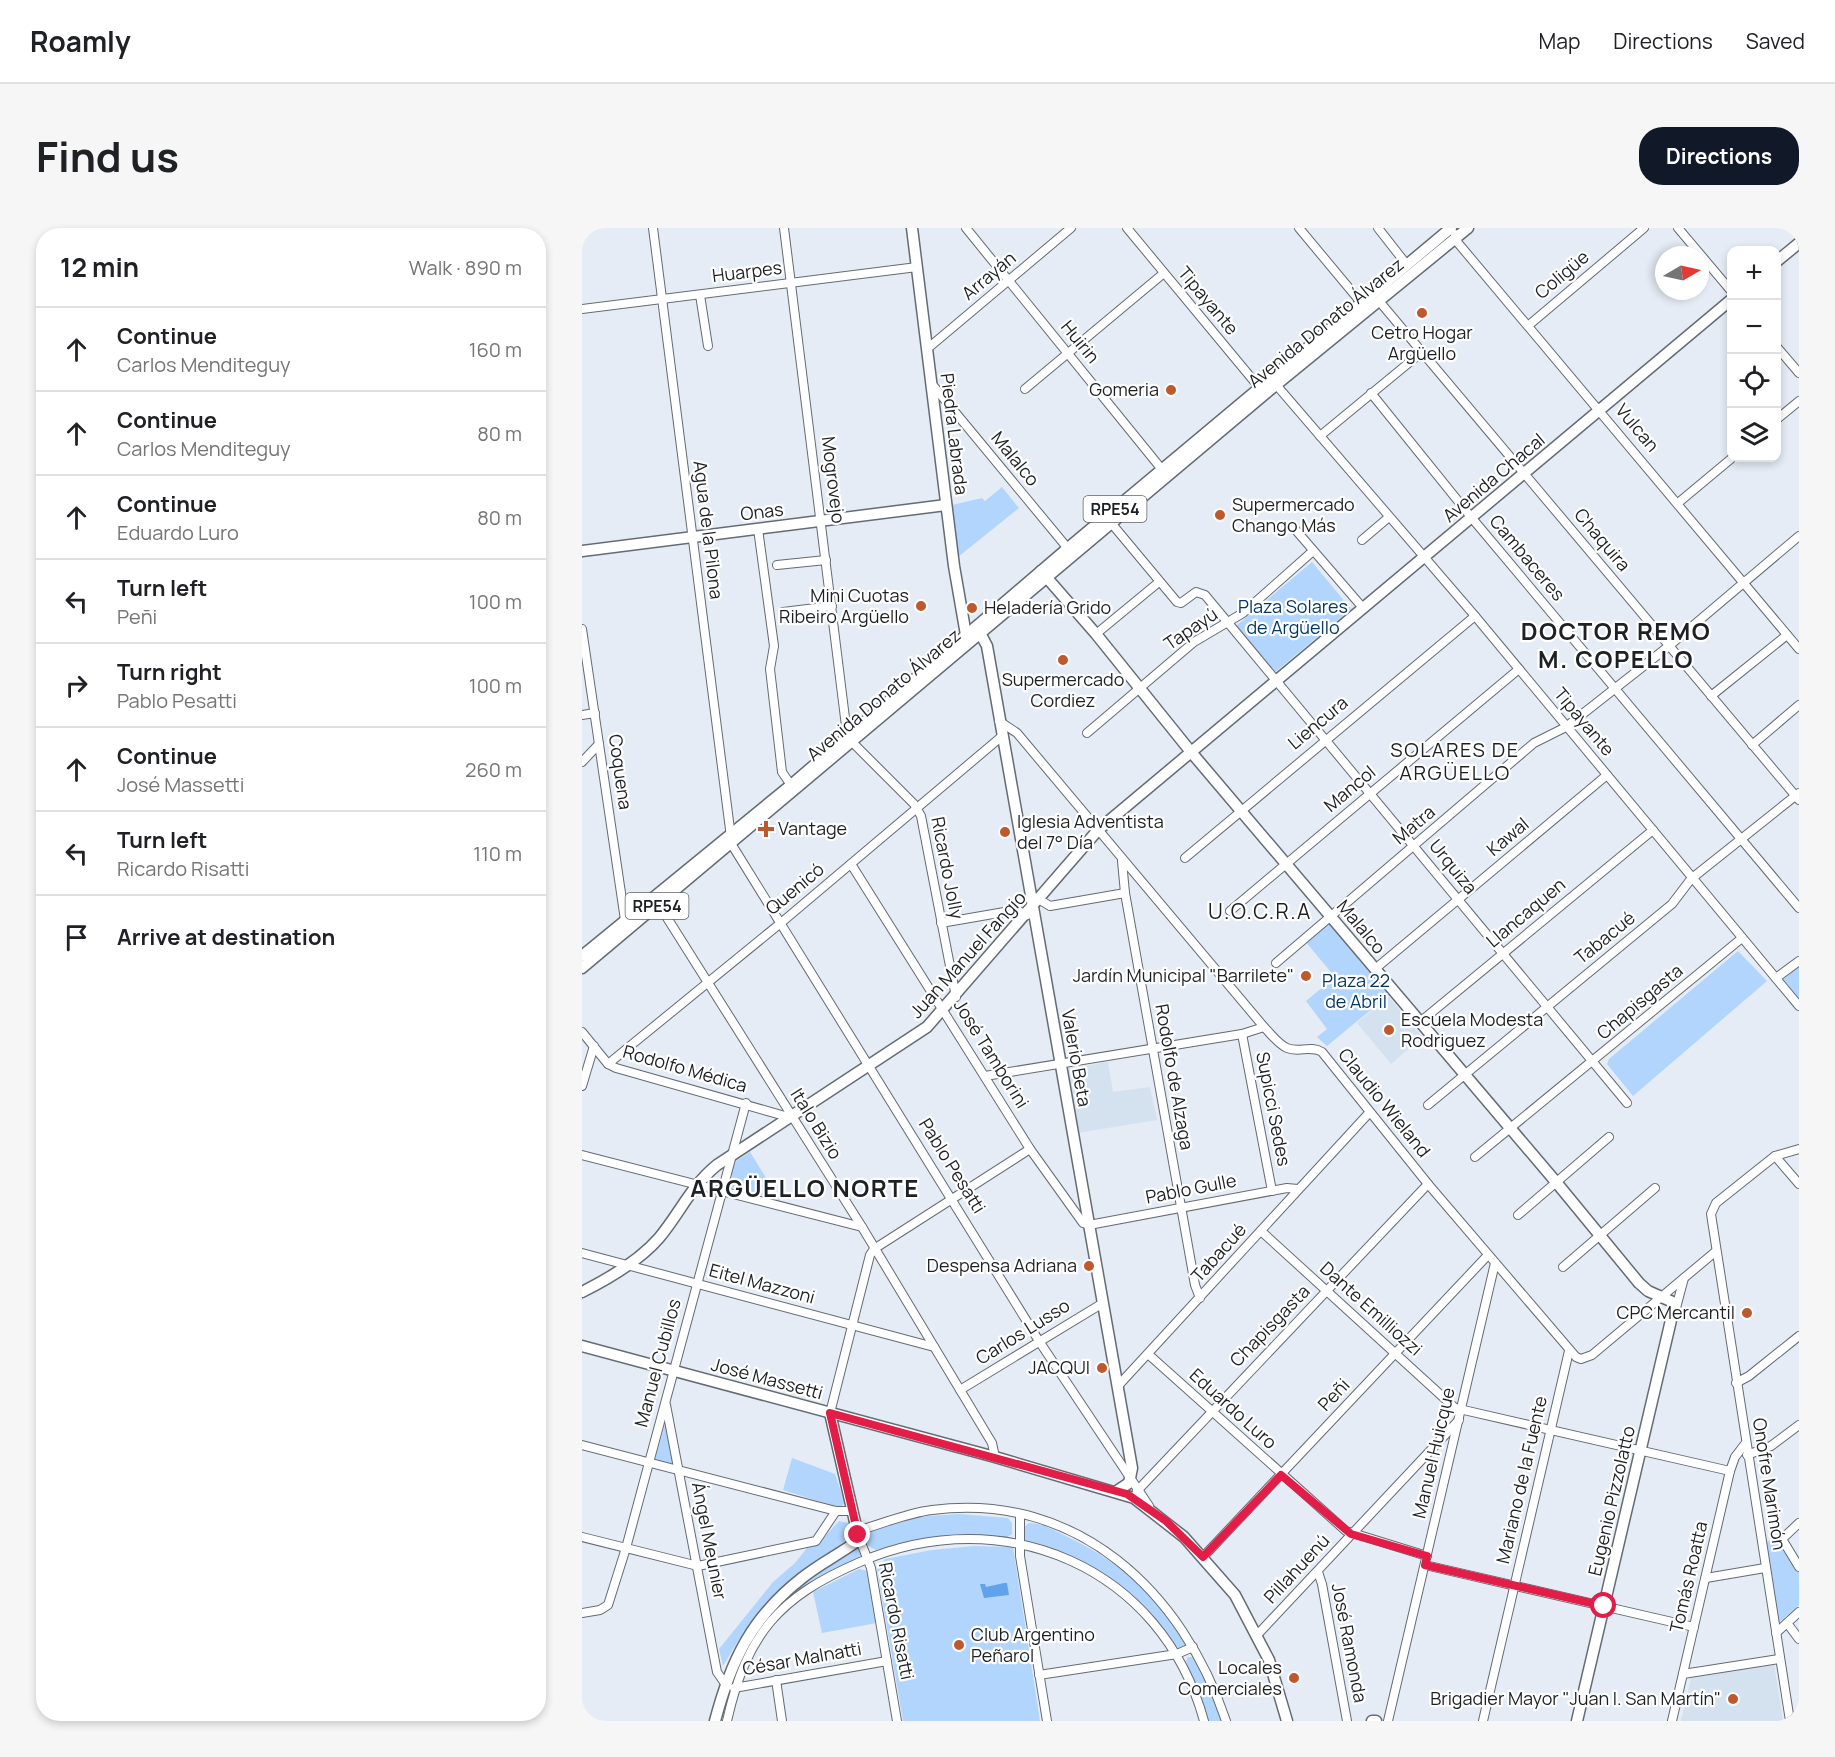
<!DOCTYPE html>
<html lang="en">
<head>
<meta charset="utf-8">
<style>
	:root { --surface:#fff; --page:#f6f6f6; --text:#202124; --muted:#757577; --line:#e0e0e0; --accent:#111827 }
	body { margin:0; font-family:Manrope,sans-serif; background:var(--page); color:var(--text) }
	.controls { position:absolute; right:18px; top:18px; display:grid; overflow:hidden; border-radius:12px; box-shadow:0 3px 9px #0003 }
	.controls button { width:54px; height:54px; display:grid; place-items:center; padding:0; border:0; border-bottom:2px solid var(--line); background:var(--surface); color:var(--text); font:30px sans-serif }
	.compass { position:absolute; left:1073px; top:18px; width:54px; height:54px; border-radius:50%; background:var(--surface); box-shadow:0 3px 9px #0003; rotate:81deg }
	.stop { position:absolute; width:18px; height:18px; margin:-14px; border:4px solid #e11d48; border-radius:50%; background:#fff }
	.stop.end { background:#e11d48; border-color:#fff; box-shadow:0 2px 6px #0008 }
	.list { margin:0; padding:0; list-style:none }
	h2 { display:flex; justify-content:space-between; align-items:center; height:78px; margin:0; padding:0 24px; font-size:26px }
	h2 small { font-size:20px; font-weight:400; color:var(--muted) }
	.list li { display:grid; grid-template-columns:39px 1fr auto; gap:18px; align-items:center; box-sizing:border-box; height:84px; padding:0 24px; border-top:2px solid var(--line) }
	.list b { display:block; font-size:22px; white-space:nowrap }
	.list p { margin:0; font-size:20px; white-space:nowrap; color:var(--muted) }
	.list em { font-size:20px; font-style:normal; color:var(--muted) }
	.icon { flex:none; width:33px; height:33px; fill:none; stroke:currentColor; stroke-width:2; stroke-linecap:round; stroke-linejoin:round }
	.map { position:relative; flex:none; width:1217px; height:1493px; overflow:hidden; border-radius:24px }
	header { display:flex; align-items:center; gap:36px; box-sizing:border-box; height:84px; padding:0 30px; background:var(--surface); border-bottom:2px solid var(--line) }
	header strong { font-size:28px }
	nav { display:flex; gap:33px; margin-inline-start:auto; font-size:21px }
	.intro { display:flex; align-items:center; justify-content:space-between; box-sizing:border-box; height:144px; padding:0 36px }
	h1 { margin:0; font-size:42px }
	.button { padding:15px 27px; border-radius:24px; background:var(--accent); color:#fff; font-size:21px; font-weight:700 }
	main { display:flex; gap:36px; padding:0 36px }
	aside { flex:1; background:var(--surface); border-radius:24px; box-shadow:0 3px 9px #0003 }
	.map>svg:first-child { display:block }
	.built { fill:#d4e1ef }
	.green { fill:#b2d5fd }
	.water { fill:#60a2eb }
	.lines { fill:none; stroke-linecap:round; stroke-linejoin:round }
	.minor-casing { stroke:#656b72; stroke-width:10 }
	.major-casing { stroke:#656b72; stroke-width:13 }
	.minor { stroke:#fff; stroke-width:8 }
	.major { stroke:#fff; stroke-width:10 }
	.route { stroke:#e11d48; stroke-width:8 }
	.poi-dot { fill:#bf582d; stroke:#fff; stroke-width:2 }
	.labels { text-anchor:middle; stroke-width:4.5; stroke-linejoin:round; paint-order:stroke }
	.shield { fill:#fff; stroke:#626466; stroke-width:1.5 }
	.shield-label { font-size:16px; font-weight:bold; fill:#1e2124 }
	.street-label { font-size:18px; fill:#1e2124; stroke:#fff }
	.poi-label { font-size:18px; fill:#1e2124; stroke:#fff; text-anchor:end }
	.park-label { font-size:18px; fill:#053764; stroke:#fff }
	.neighbourhood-label { font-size:20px; letter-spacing:1.5px; fill:#1e2124; stroke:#fff }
	.quarter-label { font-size:21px; letter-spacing:1.5px; fill:#1e2124; stroke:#fff }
	.district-label { font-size:24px; font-weight:bold; letter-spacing:1.5px; fill:#1e2124; stroke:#fff }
</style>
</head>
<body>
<header>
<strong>Roamly</strong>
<nav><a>Map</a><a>Directions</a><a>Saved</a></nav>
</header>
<div class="intro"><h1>Find us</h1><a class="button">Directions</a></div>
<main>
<aside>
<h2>12 min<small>Walk · 890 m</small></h2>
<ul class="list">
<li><svg class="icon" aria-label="ahead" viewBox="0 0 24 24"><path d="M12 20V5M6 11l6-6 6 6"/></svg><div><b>Continue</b><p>Carlos Menditeguy</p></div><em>160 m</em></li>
<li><svg class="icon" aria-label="ahead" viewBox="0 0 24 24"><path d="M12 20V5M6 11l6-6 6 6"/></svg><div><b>Continue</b><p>Carlos Menditeguy</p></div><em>80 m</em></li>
<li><svg class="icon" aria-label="ahead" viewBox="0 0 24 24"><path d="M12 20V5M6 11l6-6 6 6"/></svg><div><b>Continue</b><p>Eduardo Luro</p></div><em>80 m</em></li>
<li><svg class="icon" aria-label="left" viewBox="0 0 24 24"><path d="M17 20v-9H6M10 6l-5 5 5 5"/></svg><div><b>Turn left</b><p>Peñi</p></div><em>100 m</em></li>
<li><svg class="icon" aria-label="right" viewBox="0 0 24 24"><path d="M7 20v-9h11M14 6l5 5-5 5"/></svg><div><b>Turn right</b><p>Pablo Pesatti</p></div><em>100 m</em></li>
<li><svg class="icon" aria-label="ahead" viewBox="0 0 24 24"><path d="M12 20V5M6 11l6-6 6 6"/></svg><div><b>Continue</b><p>José Massetti</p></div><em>260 m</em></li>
<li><svg class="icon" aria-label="left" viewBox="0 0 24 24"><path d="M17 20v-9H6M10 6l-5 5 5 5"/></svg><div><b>Turn left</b><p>Ricardo Risatti</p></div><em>110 m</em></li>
<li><svg class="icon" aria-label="arrive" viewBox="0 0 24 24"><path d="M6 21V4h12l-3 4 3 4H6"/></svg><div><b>Arrive at destination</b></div></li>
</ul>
</aside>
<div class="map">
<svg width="1217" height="1493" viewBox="0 0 1217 1493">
	<rect width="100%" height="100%" fill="#e5ecf5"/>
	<g class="built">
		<polygon points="806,768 840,809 809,836 775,795"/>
		<polygon points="526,834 531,864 568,859 575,892 495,905 484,841"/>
		<polygon points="1192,1436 1201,1493 1099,1493 1109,1450"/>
	</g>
	<g class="green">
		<polygon points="420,259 437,280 376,329 370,277 400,270 403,273"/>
		<polygon points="730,334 769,381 692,445 654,398"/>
		<polygon points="747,694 808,766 745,818 735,809 745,801 724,773 753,749 723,713"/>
		<polygon points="1156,723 1185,753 1051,868 1025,836 1027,831"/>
		<polygon points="1217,738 1217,771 1201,751"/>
		<polygon points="168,924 198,972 148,959 151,935"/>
		<polygon points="85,1190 93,1237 73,1231"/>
		<polygon points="210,1230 253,1246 263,1275 258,1280 201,1262"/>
		<path d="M378,1286L426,1290L430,1295V1306L424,1310L356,1308L294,1322L285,1317L284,1308C308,1288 348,1288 378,1286Z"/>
		<polygon points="257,1293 270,1296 270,1306 162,1403 141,1438 137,1421 191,1354 213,1335 225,1320 234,1318"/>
		<path d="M447,1295C460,1295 474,1303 486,1309C543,1337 569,1363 605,1414L604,1419L597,1421C571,1384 539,1353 497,1334C480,1326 458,1322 442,1312L441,1300Z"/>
		<polygon points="1192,1310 1217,1344 1217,1377 1193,1398 1179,1317"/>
		<polygon points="277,1315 280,1329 216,1364 182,1402 179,1400 213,1362"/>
		<polygon points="392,1318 431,1319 458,1493 321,1493 295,1341 303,1331 350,1322"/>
		<polygon points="277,1341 286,1343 295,1395 240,1405 231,1364"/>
		<polygon points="606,1429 613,1429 641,1493 627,1493 604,1433"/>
	</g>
	<polygon class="water" points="422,1355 425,1355 427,1367 402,1370 398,1356 403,1356 404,1359"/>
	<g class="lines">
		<defs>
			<g id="minor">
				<polyline points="71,0 150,617 457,1113 567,1278"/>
				<polyline points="202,0 264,498 271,515 332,576 339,588 374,769"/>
				<polyline points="384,0 582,244"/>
				<polyline points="545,0 681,164"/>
				<polyline points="717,0 782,78"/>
				<polyline points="796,0 825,37"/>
				<polyline points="1096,0 1150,64"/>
				<polyline points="873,6 876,15 1217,421"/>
				<polyline points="118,67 126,118"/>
				<polyline points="797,73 1217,572"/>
				<polyline points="0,81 335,39"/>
				<polyline points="947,97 1062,0"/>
				<polyline points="1194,118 1217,145"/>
				<polyline points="345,121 489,0"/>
				<polyline points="690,152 893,388 1217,778"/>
				<polyline points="349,155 488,323"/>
				<polyline points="443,161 582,45"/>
				<polyline points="789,165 889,289 1217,680"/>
				<polyline points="1194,192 1217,173"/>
				<polyline points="738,208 840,124"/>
				<polyline points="1096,275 1150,230"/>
				<polyline points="530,296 595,374 599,375 614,364 623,367 1045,875"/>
				<polyline points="712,300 781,380"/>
				<polyline points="176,301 192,418 188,441 200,544 209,557"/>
				<polyline points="780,312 807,289"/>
				<polyline points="195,337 244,332"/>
				<polyline points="201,384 250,378"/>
				<polyline points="0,401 43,692"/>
				<polyline points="514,406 577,354"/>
				<polyline points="1129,468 1205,407"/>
				<polyline points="0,487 13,485"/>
				<path d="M417,493L435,505L682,799C689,806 696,816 705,820C717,825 728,817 740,824L846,956L994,1129L999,1131L1010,1127L1133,1024"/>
				<polyline points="505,505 612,414 661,385 731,323"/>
				<polyline points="1170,517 1217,477"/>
				<polyline points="0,534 17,516"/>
				<polyline points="603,630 893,388"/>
				<polyline points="540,633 543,665 613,1057 618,1070"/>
				<polyline points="269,636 448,921 501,995 507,997 705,960 716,961"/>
				<polyline points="458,672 468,678 543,665"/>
				<polyline points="77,677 280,999 410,1215 413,1229"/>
				<polyline points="648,683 937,441"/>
				<polyline points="359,695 434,682 445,687"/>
				<polyline points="694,735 952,515 984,499 1087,418 1217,308"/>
				<polyline points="793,741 1025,547"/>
				<polyline points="1194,750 1217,733"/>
				<polyline points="838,794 1071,602"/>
				<polyline points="0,804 26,836 34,840 210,890"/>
				<polyline points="660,806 690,963"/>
				<polyline points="26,836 200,694 419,509"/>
				<polyline points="403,848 660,806 682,799"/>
				<polyline points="0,858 12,818"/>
				<polyline points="846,877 1090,676 1109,651 1217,565"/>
				<polyline points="0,927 280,999"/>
				<polyline points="1193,928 1217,956"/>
				<polyline points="893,929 1160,710"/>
				<polyline points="936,987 1027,909"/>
				<polyline points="679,1003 873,1180 1148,1243"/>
				<polyline points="0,1025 352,1119"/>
				<polyline points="981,1039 1073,960"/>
				<polyline points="1094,1080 1102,1050"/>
				<polyline points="566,1126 764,1303 845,1328"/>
				<polyline points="1154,1155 1167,1148 1217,1108"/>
				<polyline points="535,1159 787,885"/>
				<polyline points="378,1162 521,1075"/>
				<polyline points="84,1177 135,1444 144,1457"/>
				<polyline points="248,1185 288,1027 292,1021 448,921"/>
				<polyline points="0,1217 254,1283 270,1283"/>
				<polyline points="1165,1227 1189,1218 1217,1197"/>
				<polyline points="555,1263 846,956"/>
				<polyline points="438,1286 438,1328 465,1493"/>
				<polyline points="1217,1295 1200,1311 1217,1339"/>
				<path d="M275,1303C300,1296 325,1285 350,1282C495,1263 601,1364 644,1493"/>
				<polyline points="276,1307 289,1340 315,1493"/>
				<polyline points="0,1309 116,1338 234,1313 254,1283"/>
				<polyline points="621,1329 906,1027"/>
				<polyline points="843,1337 1112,1399"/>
				<polyline points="736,1344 740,1356 765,1493"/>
				<polyline points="1124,1350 1183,1340"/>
				<polyline points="0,1385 18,1382 26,1377 44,1320 164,875"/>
				<polyline points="1205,1395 1217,1411"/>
				<polyline points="1194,1405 1217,1384"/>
				<polyline points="676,1406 877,1192"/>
				<polyline points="1101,1446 1197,1431"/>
				<polyline points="457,1447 595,1426 611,1419"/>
				<polyline points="194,1452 200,1493"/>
				<polyline points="152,1460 305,1433"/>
				<path d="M145,1493C165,1405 197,1369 278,1334C422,1272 580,1339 622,1493"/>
				<polyline points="806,1493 913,1035"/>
				<polyline points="901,1493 987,1123"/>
				<polyline points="1090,1493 1148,1243 1153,1229 1163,1216"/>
				<polyline points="1208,1493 1129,986 1134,975 1193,928 1217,921"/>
			</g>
			<g id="major">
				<polyline points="330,0 372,338 384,407 389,411"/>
				<polyline points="1194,34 1217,15"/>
				<polyline points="0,323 364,277"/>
				<polyline points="459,343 514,406 609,524 974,954 1057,1055 1066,1063 1093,1075 995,1493"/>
				<polyline points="396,401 405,418 550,1240 547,1255 535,1263"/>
				<polyline points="0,728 209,557 486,320 869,0"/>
				<polyline points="0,740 683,166 886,0"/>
				<path d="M0,1064C26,1051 57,1033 77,1010C98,985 108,959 135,937L345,799L516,602L1150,71"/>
				<polyline points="0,1118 413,1229 552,1270 602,1309 653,1367 687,1432 705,1493"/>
				<path d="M133,1493C149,1432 170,1389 220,1350C236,1337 254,1328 271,1316L276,1307L248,1185"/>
				<polyline points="790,1493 794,1493"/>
			</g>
		</defs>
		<use href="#minor" class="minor-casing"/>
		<use href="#major" class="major-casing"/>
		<use href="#minor" class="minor"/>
		<use href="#major" class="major"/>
	</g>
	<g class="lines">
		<polyline class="route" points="276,1307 248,1185 545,1266 584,1293 621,1329 699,1247 769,1306 845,1328 843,1337 1022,1378"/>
	</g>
	<g class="poi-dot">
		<circle cx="840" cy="85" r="6"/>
		<circle cx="589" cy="162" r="6"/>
		<circle cx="638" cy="287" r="6"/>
		<circle cx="339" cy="378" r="6"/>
		<circle cx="390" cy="380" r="6"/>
		<circle cx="481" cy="432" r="6"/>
		<path d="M181 592h6v6h6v6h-6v6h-6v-6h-6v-6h6z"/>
		<circle cx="423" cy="604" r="6"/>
		<circle cx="724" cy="748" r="6"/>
		<circle cx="807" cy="802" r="6"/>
		<circle cx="507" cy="1038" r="6"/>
		<circle cx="1165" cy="1085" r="6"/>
		<circle cx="520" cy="1140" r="6"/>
		<circle cx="377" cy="1417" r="6"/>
		<circle cx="712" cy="1450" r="6"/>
		<circle cx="1151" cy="1471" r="6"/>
	</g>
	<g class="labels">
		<g class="shield">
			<rect x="501.5" y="268" width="63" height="26" rx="4.5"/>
			<rect x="43.5" y="665" width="63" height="26" rx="4.5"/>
		</g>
		<g class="shield-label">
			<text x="533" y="287">RPE54</text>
			<text x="75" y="684">RPE54</text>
		</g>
		<g class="street-label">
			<text transform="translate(165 44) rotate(-7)" y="6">Huarpes</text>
			<text transform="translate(980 47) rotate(-40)" y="6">Coligüe</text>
			<text transform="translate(407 48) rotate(-40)" y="6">Arrayán</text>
			<text transform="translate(626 73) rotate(50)" y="6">Tipayante</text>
			<text transform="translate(744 95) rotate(-39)" y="6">Avenida Donato Álvarez</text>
			<text transform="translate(498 114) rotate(51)" y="6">Huirin</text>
			<text transform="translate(1055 200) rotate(50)" y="6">Vulcan</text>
			<text transform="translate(372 206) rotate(83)" y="6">Piedra Labrada</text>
			<text transform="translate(433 231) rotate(51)" y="6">Malalco</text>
			<text transform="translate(912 250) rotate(-40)" y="6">Avenida Chacal</text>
			<text transform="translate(251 252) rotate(83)" y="6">Mogrovejo</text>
			<text transform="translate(180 284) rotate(-7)" y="6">Onas</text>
			<text transform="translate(126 302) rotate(83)" y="6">Agua de la Pilona</text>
			<text transform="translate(1020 312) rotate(50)" y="6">Chaquira</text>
			<text transform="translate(945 330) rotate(50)" y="6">Cambaceres</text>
			<text transform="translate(609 401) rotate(-34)" y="6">Tapayú</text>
			<text transform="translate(302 467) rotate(-40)" y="6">Avenida Donato Álvarez</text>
			<text transform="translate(1002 494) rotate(50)" y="6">Tipayante</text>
			<text transform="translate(736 495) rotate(-40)" y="6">Liencura</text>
			<text transform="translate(38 544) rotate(82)" y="6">Coquena</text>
			<text transform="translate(768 561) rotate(-40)" y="6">Mancol</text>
			<text transform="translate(832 597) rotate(-40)" y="6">Matra</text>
			<text transform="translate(926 609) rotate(-40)" y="6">Kawal</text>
			<text transform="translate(871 639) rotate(51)" y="6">Urquiza</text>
			<text transform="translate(365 640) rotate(79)" y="6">Ricardo Jolly</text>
			<text transform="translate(213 661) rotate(-40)" y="6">Quenicó</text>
			<text transform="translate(944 685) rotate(-40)" y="6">Llancaquen</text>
			<text transform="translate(779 699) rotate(50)" y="6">Malalco</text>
			<text transform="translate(1023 710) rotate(-39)" y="6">Tabacué</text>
			<text transform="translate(386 727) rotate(-48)" y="6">Juan Manuel Fangio</text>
			<text transform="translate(1058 774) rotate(-40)" y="6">Chapisgasta</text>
			<text transform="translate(409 826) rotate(58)" y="6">José Tamborini</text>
			<text transform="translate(494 830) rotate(80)" y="6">Valerio Beta</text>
			<text transform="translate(103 841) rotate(16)" y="6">Rodolfo Médica</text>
			<text transform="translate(592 849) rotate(80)" y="6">Rodolfo de Alzaga</text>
			<text transform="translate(802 875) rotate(51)" y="6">Claudio Wieland</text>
			<text transform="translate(691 881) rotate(79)" y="6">Supicci Sedes</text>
			<text transform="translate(234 896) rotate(58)" y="6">Italo Bizio</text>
			<text transform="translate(370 938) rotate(58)" y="6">Pablo Pesatti</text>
			<text transform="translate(609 961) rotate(-11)" y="6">Pablo Gulle</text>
			<text transform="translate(637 1025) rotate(-48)" y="6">Tabacué</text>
			<text transform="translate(180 1056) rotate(15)" y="6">Eitel Mazzoni</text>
			<text transform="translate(789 1081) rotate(42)" y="6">Dante Emilliozzi</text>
			<text transform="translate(688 1098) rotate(-46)" y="6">Chapisgasta</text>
			<text transform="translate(441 1104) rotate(-32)" y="6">Carlos Lusso</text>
			<text transform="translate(76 1135) rotate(-75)" y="6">Manuel Cubillos</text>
			<text transform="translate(185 1151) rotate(15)" y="6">José Massetti</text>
			<text transform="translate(752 1167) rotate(-47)" y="6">Peñi</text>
			<text transform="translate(651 1181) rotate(42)" y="6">Eduardo Luro</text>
			<text transform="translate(852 1225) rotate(-77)" y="6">Manuel Huicque</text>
			<text transform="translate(940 1252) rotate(-77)" y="6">Mariano de la Fuente</text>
			<text transform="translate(1187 1256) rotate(81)" y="6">Onofre Marimón</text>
			<text transform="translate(1030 1273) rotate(-77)" y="6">Eugenio Pizzolatto</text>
			<text transform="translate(127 1313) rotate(79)" y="6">Ángel Meunier</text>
			<text transform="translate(715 1341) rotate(-47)" y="6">Pillahuenú</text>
			<text transform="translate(1107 1349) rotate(-77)" y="6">Tomás Roatta</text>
			<text transform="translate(314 1393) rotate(79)" y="6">Ricardo Risatti</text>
			<text transform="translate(767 1415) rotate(79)" y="6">José Ramonda</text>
			<text transform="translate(220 1431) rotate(-10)" y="6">César Malnatti</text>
		</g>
		<g class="poi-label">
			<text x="840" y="111" text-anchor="middle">Cetro Hogar<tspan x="840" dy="21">Argüello</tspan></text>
			<text x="577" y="168">Gomeria</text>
			<text x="650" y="283" text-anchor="start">Supermercado<tspan x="650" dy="21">Chango Más</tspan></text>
			<text x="327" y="374">Mini Cuotas<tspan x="327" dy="21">Ribeiro Argüello</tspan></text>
			<text x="402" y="386" text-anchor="start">Heladería Grido</text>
			<text x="481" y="458" text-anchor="middle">Supermercado<tspan x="481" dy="21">Cordiez</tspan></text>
			<text x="435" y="600" text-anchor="start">Iglesia Adventista<tspan x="435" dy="21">del 7° Día</tspan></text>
			<text x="196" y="607" text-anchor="start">Vantage</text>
			<text x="712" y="754">Jardín Municipal "Barrilete"</text>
			<text x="819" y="798" text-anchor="start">Escuela Modesta<tspan x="819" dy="21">Rodriguez</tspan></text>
			<text x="495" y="1044">Despensa Adriana</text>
			<text x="1153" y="1091">CPC Mercantil</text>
			<text x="508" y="1146">JACQUI</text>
			<text x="389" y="1413" text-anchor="start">Club Argentino<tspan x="389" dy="21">Peñarol</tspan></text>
			<text x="700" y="1446">Locales<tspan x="700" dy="21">Comerciales</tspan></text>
			<text x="1139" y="1477">Brigadier Mayor "Juan I. San Martín"</text>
		</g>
		<g class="park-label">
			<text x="711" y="385">Plaza Solares<tspan x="711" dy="21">de Argüello</tspan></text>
			<text x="774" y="759">Plaza 22<tspan x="774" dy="21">de Abril</tspan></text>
		</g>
		<g class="neighbourhood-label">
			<text x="873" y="529">SOLARES DE<tspan x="873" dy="23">ARGÜELLO</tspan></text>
		</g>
		<g class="quarter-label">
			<text x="678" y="691">U.O.C.R.A</text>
		</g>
		<g class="district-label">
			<text x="1034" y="412">DOCTOR REMO<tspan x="1034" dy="28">M. COPELLO</tspan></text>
			<text x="223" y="969">ARGÜELLO NORTE</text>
		</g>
	</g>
</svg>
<div class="controls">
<button>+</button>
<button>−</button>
<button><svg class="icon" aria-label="locate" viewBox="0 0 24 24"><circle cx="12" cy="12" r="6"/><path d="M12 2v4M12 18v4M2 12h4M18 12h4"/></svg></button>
<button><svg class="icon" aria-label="layers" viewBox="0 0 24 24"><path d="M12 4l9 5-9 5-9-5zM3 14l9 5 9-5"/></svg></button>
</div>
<svg class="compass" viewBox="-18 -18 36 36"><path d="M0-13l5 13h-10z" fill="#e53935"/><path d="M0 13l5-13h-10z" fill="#757577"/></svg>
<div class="stop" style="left:1022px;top:1378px"></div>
<div class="stop end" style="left:276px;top:1307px"></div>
</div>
</main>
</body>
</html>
